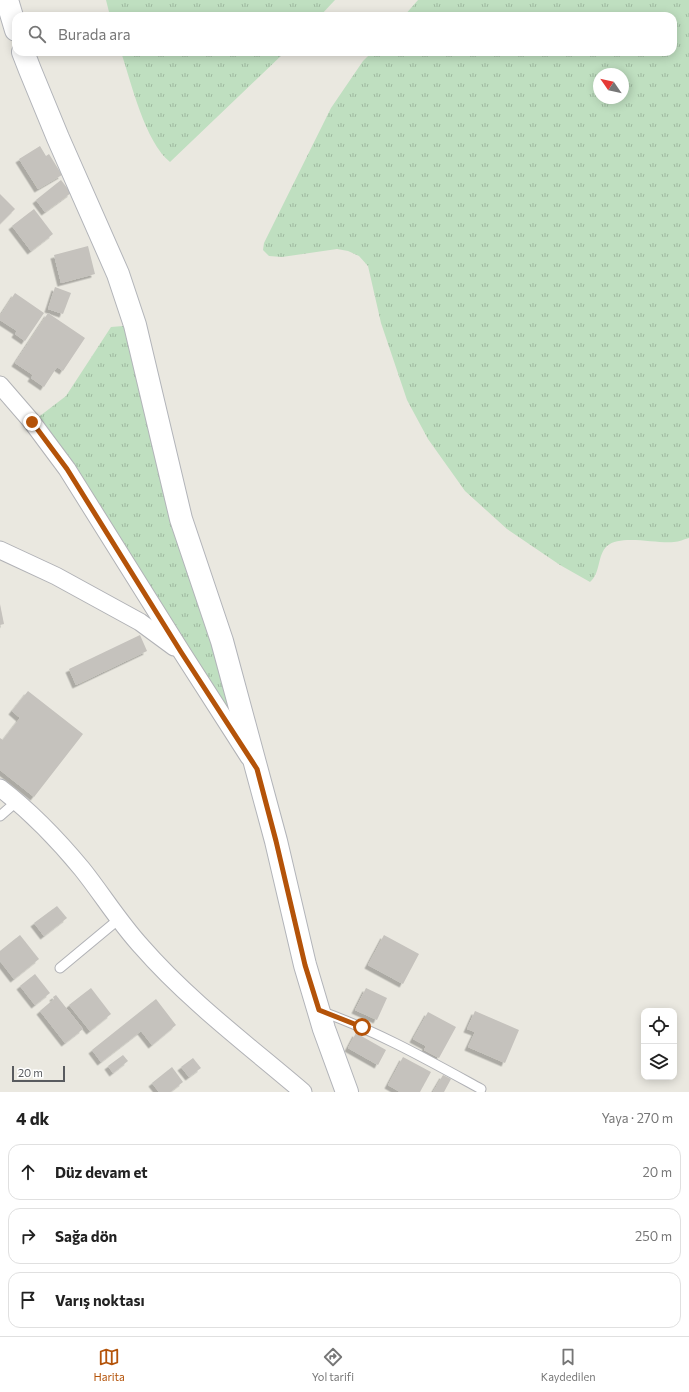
<!DOCTYPE html>
<html lang="tr">
<head>
<meta charset="utf-8">
<style>
	:root { --surface:#fff; --page:#f6f6f6; --text:#222; --muted:#767676; --line:#e0e0e0; --accent:#b45309 }
	body { margin:0; font-family:Commissioner,sans-serif; background:var(--page); color:var(--text) }
	.controls { position:absolute; right:12px; bottom:12px; display:grid; overflow:hidden; border-radius:8px; box-shadow:0 2px 10px #0003 }
	.controls button { width:36px; height:36px; display:grid; place-items:center; padding:0; border:0; border-bottom:1px solid var(--line); background:var(--surface); color:var(--text); font:20px sans-serif }
	.compass { position:absolute; left:593px; top:68px; width:36px; height:36px; border-radius:50%; background:var(--surface); box-shadow:0 2px 10px #0003; rotate:304deg }
	.scale { position:absolute; left:12px; bottom:10px; width:53px; box-sizing:border-box; padding-left:4px; border:2px solid #595b5f; border-top:0; font-size:11px; line-height:14px; white-space:nowrap; color:#595b5f; -webkit-text-stroke:3px #fff; paint-order:stroke }
	.stop { position:absolute; width:12px; height:12px; margin:-9px; border:3px solid #b45309; border-radius:50%; background:#fff }
	.stop.end { background:#b45309; border-color:#fff; box-shadow:0 1px 4px #0008 }
	.list { margin:0; padding:0; list-style:none }
	h2 { display:flex; justify-content:space-between; align-items:center; height:52px; margin:0; padding:0 16px; font-size:17px }
	h2 small { font-size:13px; font-weight:400; color:var(--muted) }
	.list li { display:grid; grid-template-columns:26px 1fr auto; gap:12px; align-items:center; box-sizing:border-box; height:56px; margin:0 8px 8px; padding:0 8px; border:1px solid var(--line); border-radius:12px }
	.list b { display:block; font-size:15px; white-space:nowrap }
	.list em { font-size:13px; font-style:normal; color:var(--muted) }
	.icon { flex:none; width:22px; height:22px; fill:none; stroke:currentColor; stroke-width:2; stroke-linecap:round; stroke-linejoin:round }
	.map { position:relative; flex:none; width:689px; height:1092px; overflow:hidden }
	.search { position:absolute; background:var(--surface); box-shadow:0 2px 10px #0003; left:12px; right:12px; top:12px; height:44px; display:flex; align-items:center; gap:10px; box-sizing:border-box; padding:0 14px; border-radius:12px; color:var(--muted); font-size:15px }
	.sheet { height:244px; background:var(--surface) }
	nav { display:flex; justify-content:space-around; align-items:center; box-sizing:border-box; height:56px; border-top:1px solid var(--line); background:var(--surface); font-size:11px; color:var(--muted) }
	nav a { display:grid; justify-items:center; gap:2px }
	nav .on { color:var(--accent) }
	.map>svg:first-child { display:block }
	.grass { fill:url(#grass-tufts); fill-rule:evenodd }
	.building { fill:#c5c2bd; filter:url(#shadow) }
	.lines { fill:none; stroke-linecap:round; stroke-linejoin:round }
	.lane-casing { stroke:#b1b2b6; stroke-width:11 }
	.street-casing { stroke:#b1b2b6; stroke-width:19 }
	.secondary-casing { stroke:#b2b4b9; stroke-width:24 }
	.lane { stroke:#fff; stroke-width:9 }
	.street { stroke:#fff; stroke-width:17 }
	.secondary { stroke:#fff; stroke-width:22 }
	.route { stroke:#b45309; stroke-width:5 }
</style>
</head>
<body>
<div class="map">
<svg width="689" height="1092" viewBox="0 0 689 1092">
	<defs>
		<pattern id="grass-tufts" width="24" height="20" patternUnits="userSpaceOnUse"><rect width="24" height="20" fill="#bfdfc0"/><path d="M3 7l-1-3M5 7V3M7 7l1-3M15 17l-1-3M17 17v-4M19 17l1-3" fill="none" stroke="#9eb89f"/></pattern>
		<filter id="shadow"><feDropShadow dx="-3.5" dy="3.5" stdDeviation="0" flood-color="#0004"/></filter>
	</defs>
	<rect width="100%" height="100%" fill="#eae8e0"/>
	<g class="grass">
		<polygon points="106,0 335,0 320,16 110,16"/>
		<path d="M418,0H689V538C684,539 679,542 674,542C656,544 621,534 607,546C597,555 601,573 590,582L560,565L507,529L465,491L428,439L407,400L381,323L368,266L359,256L348,251L337,249L282,257L269,256L263,250L264,243L331,108L363,61L372,52H673V16H404ZM599,74H623V98H599Z"/>
		<path d="M121,52H285L170,162C145,142 131,82 121,52Z"/>
		<polygon points="135,325 257,769 32,422 66,396 111,327"/>
	</g>
	<g class="building">
		<polygon points="40,146 46,156 49,154 62,175 38,189 19,159"/>
		<polygon points="61,180 71,193 45,212 36,200"/>
		<polygon points="0,194 15,209 0,224"/>
		<polygon points="34,209 53,234 31,251 12,226"/>
		<polygon points="88,246 95,274 61,283 54,255"/>
		<polygon points="55,287 71,293 63,314 48,309"/>
		<polygon points="15,293 44,313 25,341 15,334 17,331 0,320 0,316"/>
		<polygon points="48,313 85,338 63,371 57,367 44,387 31,378 33,375 15,363"/>
		<polygon points="0,604 4,624 0,625"/>
		<polygon points="140,635 147,651 76,685 69,669"/>
		<polygon points="28,691 83,734 34,797 0,770 0,738 3,740 20,718 12,711"/>
		<polygon points="57,906 67,918 44,936 34,923"/>
		<polygon points="20,935 39,959 14,979 0,961 0,951"/>
		<polygon points="384,935 419,954 403,984 368,965"/>
		<polygon points="35,974 50,993 35,1005 20,986"/>
		<polygon points="91,988 111,1014 90,1031 69,1005"/>
		<polygon points="366,988 387,998 377,1020 355,1010"/>
		<polygon points="56,995 83,1029 65,1043 40,1011 54,999 53,997"/>
		<polygon points="156,999 176,1025 152,1045 141,1031 101,1062 92,1050"/>
		<polygon points="475,1011 519,1030 505,1063 468,1047 475,1032 467,1029"/>
		<polygon points="428,1012 456,1027 439,1058 424,1050 426,1046 413,1039"/>
		<polygon points="356,1033 386,1050 378,1065 348,1048"/>
		<polygon points="123,1055 128,1061 113,1073 108,1066"/>
		<polygon points="403,1057 431,1072 420,1092 400,1092 388,1085"/>
		<polygon points="193,1058 201,1068 189,1077 181,1067"/>
		<polygon points="172,1067 183,1082 170,1092 159,1092 152,1083"/>
		<polygon points="443,1075 451,1079 444,1092 433,1092"/>
	</g>
	<g class="lines">
		<defs>
			<g id="lane">
				<polyline points="0,816 16,802"/>
				<polyline points="60,968 119,919"/>
				<path d="M320,1011C377,1031 428,1060 481,1089"/>
			</g>
			<g id="street">
				<polyline points="0,385 32,422 67,469 181,651 249,757"/>
				<polyline points="0,550 56,576 140,622 174,647"/>
				<path d="M0,788C30,811 58,840 82,869C102,894 119,922 141,946C189,1001 248,1045 303,1092"/>
			</g>
			<g id="secondary">
				<polyline points="7,0 16,30"/>
				<polyline points="23,52 30,70 58,138 118,274 135,325 181,519 222,641 276,841 305,965 324,1029 347,1092"/>
			</g>
		</defs>
		<use href="#lane" class="lane-casing"/>
		<use href="#street" class="street-casing"/>
		<use href="#secondary" class="secondary-casing"/>
		<use href="#lane" class="lane"/>
		<use href="#street" class="street"/>
		<use href="#secondary" class="secondary"/>
	</g>
	<g class="lines">
		<polyline class="route" points="32,422 67,469 181,652 257,769 276,841 305,965 319,1010 362,1027"/>
	</g>
</svg>
<div class="controls">
<button><svg class="icon" aria-label="locate" viewBox="0 0 24 24"><circle cx="12" cy="12" r="6"/><path d="M12 2v4M12 18v4M2 12h4M18 12h4"/></svg></button>
<button><svg class="icon" aria-label="layers" viewBox="0 0 24 24"><path d="M12 4l9 5-9 5-9-5zM3 14l9 5 9-5"/></svg></button>
</div>
<svg class="compass" viewBox="-18 -18 36 36"><path d="M0-13l5 13h-10z" fill="#e53935"/><path d="M0 13l5-13h-10z" fill="#767676"/></svg>
<div class="scale">20 m</div>
<div class="stop" style="left:362px;top:1027px"></div>
<div class="stop end" style="left:32px;top:422px"></div>
<div class="search"><svg class="icon" aria-label="search" viewBox="0 0 24 24"><circle cx="10" cy="10" r="6"/><path d="M15 15l6 6"/></svg>Burada ara</div>
</div>
<section class="sheet">
<h2>4 dk<small>Yaya · 270 m</small></h2>
<ul class="list">
<li><svg class="icon" aria-label="ahead" viewBox="0 0 24 24"><path d="M12 20V5M6 11l6-6 6 6"/></svg><div><b>Düz devam et</b></div><em>20 m</em></li>
<li><svg class="icon" aria-label="right" viewBox="0 0 24 24"><path d="M7 20v-9h11M14 6l5 5-5 5"/></svg><div><b>Sağa dön</b></div><em>250 m</em></li>
<li><svg class="icon" aria-label="arrive" viewBox="0 0 24 24"><path d="M6 21V4h12l-3 4 3 4H6"/></svg><div><b>Varış noktası</b></div></li>
</ul>
</section>
<nav>
<a class="on"><svg class="icon" aria-label="map" viewBox="0 0 24 24"><path d="M3 6l6-2 6 2 6-2v14l-6 2-6-2-6 2zM9 4v14M15 6v14"/></svg>Harita</a>
<a><svg class="icon" aria-label="directions" viewBox="0 0 24 24"><path d="M12 3l9 9-9 9-9-9zM9 14v-3h6M13 9l2 2-2 2"/></svg>Yol tarifi</a>
<a><svg class="icon" aria-label="saved" viewBox="0 0 24 24"><path d="M7 4h10v16l-5-4-5 4z"/></svg>Kaydedilen</a>
</nav>
</body>
</html>
